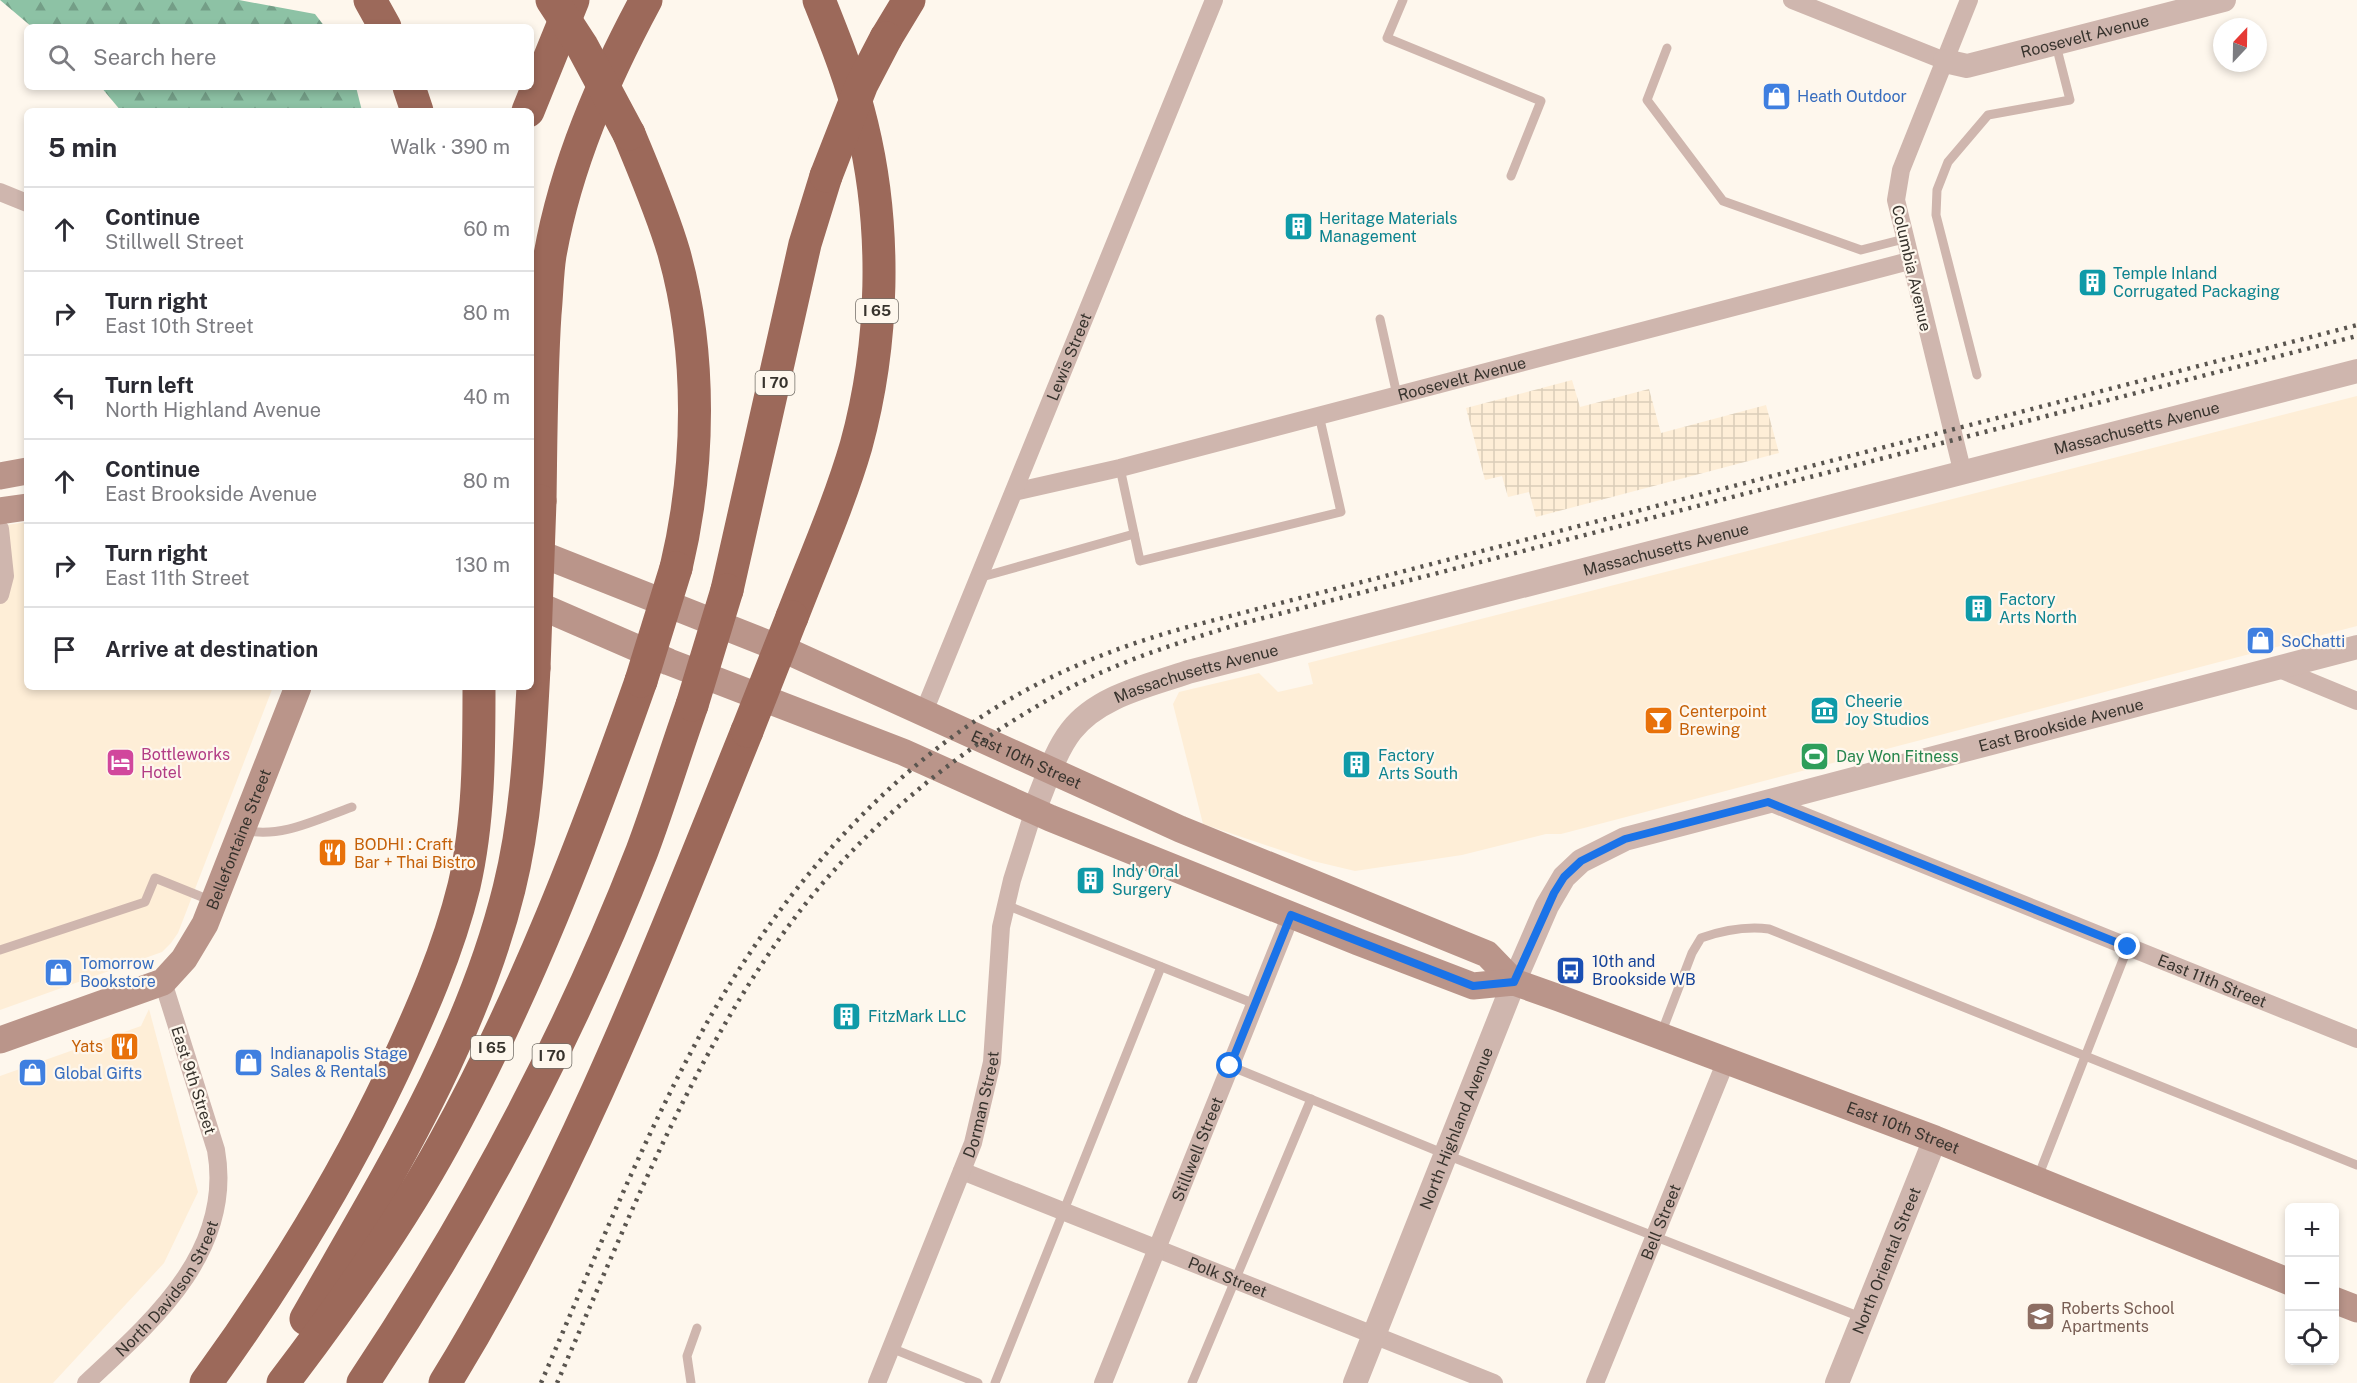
<!DOCTYPE html>
<html lang="en">
<head>
<meta charset="utf-8">
<style>
	:root { --surface:#fff; --page:#f7f7f7; --text:#2b2b33; --muted:#7c7c81; --line:#e1e1e2 }
	body { margin:0; font-family:"Public Sans",sans-serif; background:var(--page); color:var(--text) }
	.controls { position:absolute; right:18px; bottom:18px; display:grid; overflow:hidden; border-radius:9px; box-shadow:0 3px 9px #0003 }
	.controls button { width:54px; height:54px; display:grid; place-items:center; padding:0; border:0; border-bottom:2px solid var(--line); background:var(--surface); color:var(--text); font:30px sans-serif }
	.compass { position:absolute; left:2213px; top:18px; width:54px; height:54px; border-radius:50%; background:var(--surface); box-shadow:0 3px 9px #0003; rotate:22deg }
	.stop { position:absolute; width:18px; height:18px; margin:-14px; border:4px solid #1a73e8; border-radius:50%; background:#fff }
	.stop.end { background:#1a73e8; border-color:#fff; box-shadow:0 2px 6px #0008 }
	.list { margin:0; padding:0; list-style:none }
	h2 { display:flex; justify-content:space-between; align-items:center; height:78px; margin:0; padding:0 24px; font-size:26px }
	h2 small { font-size:20px; font-weight:400; color:var(--muted) }
	.list li { display:grid; grid-template-columns:39px 1fr auto; gap:18px; align-items:center; box-sizing:border-box; height:84px; padding:0 24px; border-top:2px solid var(--line) }
	.list b { display:block; font-size:22px; white-space:nowrap }
	.list p { margin:0; font-size:20px; white-space:nowrap; color:var(--muted) }
	.list em { font-size:20px; font-style:normal; color:var(--muted) }
	.icon { flex:none; width:33px; height:33px; fill:none; stroke:currentColor; stroke-width:2; stroke-linecap:round; stroke-linejoin:round }
	.map { position:relative; flex:none; width:2357px; height:1383px; overflow:hidden }
	.search { position:absolute; background:var(--surface); box-shadow:0 3px 9px #0003; left:24px; top:24px; width:510px; height:66px; display:flex; align-items:center; gap:15px; box-sizing:border-box; padding:0 21px; border-radius:9px; color:var(--muted); font-size:22px }
	.panel { position:absolute; background:var(--surface); box-shadow:0 3px 9px #0003; left:24px; top:108px; width:510px; height:582px; border-radius:9px }
	.map>svg:first-child { display:block }
	.built { fill:#feeed7 }
	.industrial { fill:url(#industrial-grid) }
	.forest { fill:url(#forest-firs) }
	.lines { fill:none; stroke-linecap:round; stroke-linejoin:round }
	.service { stroke:#cfb6ae; stroke-width:9 }
	.minor { stroke:#cfb6ae; stroke-width:18 }
	.tertiary { stroke:#cfb6ae; stroke-width:24 }
	.secondary { stroke:#ba958a; stroke-width:27 }
	.motorway { stroke:#9c695a; stroke-width:33 }
	.rail { stroke:#5a554f; stroke-width:4.5; stroke-dasharray:3 6; stroke-linecap:butt }
	.motorway-bridge { stroke:#9c695a; stroke-width:33 }
	.route { stroke:#1a73e8; stroke-width:8 }
	.labels { text-anchor:middle; stroke-width:4.5; stroke-linejoin:round; paint-order:stroke }
	.shield { fill:#fef7ed; stroke:#736e67; stroke-width:1.5 }
	.shield-label { font-size:15px; font-weight:bold; fill:#37332d }
	.street-label { font-size:16px; fill:#37332d; stroke:#fef7ed }
	.shop-label { font-size:16px; fill:#366cbe; stroke:#fef7ed; text-anchor:start }
	.culture-label { font-size:16px; fill:#0d838f; stroke:#fef7ed; text-anchor:start }
	.food-label { font-size:16px; fill:#c56008; stroke:#fef7ed; text-anchor:start }
	.hotel-label { font-size:16px; fill:#b23c85; stroke:#fef7ed; text-anchor:start }
	.leisure-label { font-size:16px; fill:#27864d; stroke:#fef7ed; text-anchor:start }
	.transit-label { font-size:16px; fill:#164399; stroke:#fef7ed; text-anchor:start }
	.education-label { font-size:16px; fill:#785e54; stroke:#fef7ed; text-anchor:start }
</style>
</head>
<body>
<div class="map">
<svg width="2357" height="1383" viewBox="0 0 2357 1383">
	<defs>
		<pattern id="industrial-grid" width="8" height="8" patternUnits="userSpaceOnUse" patternTransform="scale(1.5)"><rect width="8" height="8" fill="#feeed7"/><path d="M0 4h8M4 0v8" fill="none" stroke="#dacdb9"/></pattern>
		<pattern id="forest-firs" width="22" height="20" patternUnits="userSpaceOnUse" patternTransform="scale(1.5)"><rect width="22" height="20" fill="#8dc2a5"/><path d="M5 1l3.5 6h-7zM16 11l3.5 6h-7z" fill="#749e87"/></pattern>
	</defs>
	<rect width="100%" height="100%" fill="#fef7ed"/>
	<g class="built">
		<polygon points="2357,396 2357,626 1561,834 1546,834 1462,855 1355,871 1313,861 1203,824 1173,704 1179,692 1259,673 1278,692 1313,684 1308,663"/>
		<polygon points="27,522 27,687 273,687 178,933 171,943 162,952 0,1010 0,526"/>
		<polygon points="149,1009 198,1192 164,1263 53,1383 0,1383 0,1076 141,1026"/>
	</g>
	<polygon class="industrial" points="1572,380 1580,407 1649,389 1661,433 1766,405 1779,453 1536,517 1529,492 1508,497 1502,476 1485,480 1466,408"/>
	<g class="forest">
		<polygon points="0,0 239,0 315,14 325,27 32,27"/>
		<polygon points="101,87 356,87 362,111 121,111"/>
	</g>
	<g class="lines">
		<g class="service">
			<polyline points="1403,0 1387,38 1541,101 1511,176"/>
			<polyline points="1667,48 1647,100 1723,201 1861,250 1904,239"/>
			<polyline points="1380,319 1397,395"/>
			<polyline points="1977,375 1936,215 1937,190 1948,162 1988,115 2070,100 2056,45"/>
			<polyline points="1120,468 1140,561 1341,512 1319,415"/>
			<polyline points="978,578 1134,534"/>
			<path d="M244,830C280,839 318,819 352,807"/>
			<polyline points="1006,905 1255,1004"/>
			<polyline points="0,950 145,902 155,878 212,901"/>
			<path d="M1661,1034L1692,953L1701,938C1724,930 1745,926 1769,929L2357,1165"/>
			<polyline points="1230,1066 1457,1159 1863,1318"/>
			<polyline points="2038,1177 2128,947"/>
			<polyline points="891,1348 978,1383"/>
			<polyline points="691,1383 687,1356 697,1328"/>
			<polyline points="995,1383 1161,967"/>
			<polyline points="1192,1383 1311,1099"/>
		</g>
		<g class="minor">
			<polyline points="1792,0 1945,61"/>
			<polyline points="0,192 27,203"/>
			<polyline points="1963,474 1896,200 1901,170 1969,0"/>
			<path id="s1" d="M1014,492L1120,468L1909,261"/>
			<polyline points="0,529 5,576 0,595"/>
			<polyline points="2277,668 2357,701"/>
			<path id="s2" d="M923,714L1214,0"/>
			<path id="s3" d="M1769,802L2357,1039"/>
			<path id="s4" d="M962,1171L1494,1383"/>
			<path id="s5" d="M86,1383C153,1321 234,1251 216,1150L163,982"/>
			<path id="s6" d="M877,1383L973,1143L992,1062L1001,927L1012,880L1034,810"/>
			<path id="s7" d="M1103,1383L1291,915"/>
			<path id="s8" d="M1595,1383L1726,1061"/>
		</g>
		<g class="tertiary">
			<path id="s9" d="M1945,61L1967,66L2224,0"/>
			<path id="s10" d="M1034,810C1045,785 1054,753 1071,731C1098,696 1148,686 1188,672L2357,371"/>
			<path id="s11" d="M1355,1383L1514,982L1547,906L1564,877L1581,861L1625,839L2357,647"/>
			<path id="s12" d="M1837,1383L1935,1139"/>
		</g>
		<g class="secondary">
			<polyline points="0,476 27,471"/>
			<polyline points="0,511 27,507"/>
			<path id="s13" d="M531,550L794,654L1180,829L1487,954L1514,982"/>
			<path id="s14" d="M531,602L669,662L903,752L1050,818L1358,942L1473,986L1514,982L1559,998L1935,1139L2290,1282"/>
			<path id="s15" d="M0,1040L163,982L184,959L205,924L298,687"/>
			<polyline points="2334,1300 2357,1309"/>
		</g>
		<g class="motorway">
			<polyline points="370,0 385,27"/>
			<polyline points="886,38 909,0"/>
			<polyline points="409,87 417,111"/>
			<polyline points="528,111 573,0"/>
			<path d="M629,134C645,173 662,212 674,253C702,353 700,468 676,568"/>
			<path d="M540,501C541,438 541,376 545,314C547,294 547,274 550,255C566,165 603,80 646,0"/>
			<polyline points="727,590 805,244 826,176"/>
			<path d="M792,617C814,560 839,504 856,446C884,344 887,228 862,125C852,82 835,40 819,0"/>
			<path d="M306,1319C384,1182 471,1043 509,889C527,817 530,742 534,668"/>
			<path d="M206,1383C278,1284 341,1182 393,1072C421,1012 448,951 464,886C479,821 479,753 479,687"/>
			<path d="M283,1383C341,1307 398,1227 444,1143C525,996 585,839 641,681"/>
			<path d="M363,1383C474,1216 569,1038 642,851C660,803 675,753 692,705"/>
			<path d="M445,1383C571,1178 657,954 747,731"/>
		</g>
		<g class="rail">
			<path d="M541,1383C589,1272 634,1159 691,1052C767,907 883,766 1030,688C1079,662 1131,643 1184,628L2357,325"/>
			<path d="M557,1383C628,1221 699,1035 811,897C883,810 972,740 1071,687C1123,660 1180,642 1236,625L2357,336"/>
		</g>
		<g class="motorway-bridge">
			<polyline points="552,0 582,46 629,134"/>
			<polyline points="826,176 862,84 886,38"/>
			<polyline points="534,668 540,501"/>
			<polyline points="641,681 676,568"/>
			<polyline points="692,705 727,590"/>
			<polyline points="747,731 792,617"/>
		</g>
	</g>
	<g class="lines">
		<polyline class="route" points="1230,1066 1291,915 1473,986 1514,982 1554,893 1564,877 1581,861 1625,839 1768,802 2128,947"/>
	</g>
	<defs>
		<symbol id="shop-square" viewBox="-11 -11 22 22"><rect x="-9" y="-9" width="18" height="18" rx="4" fill="#3f7fe0" stroke="#fef7ed"/><path d="M-5-2.5h2.3a2.7 3.5 0 0 1 5.4 0H5L5.5 6h-11ZM-1.5-2.5h3a1.5 2.3 0 0 0-3 0Z" fill="#fff"/></symbol>
		<symbol id="building-square" viewBox="-11 -11 22 22"><rect x="-9" y="-9" width="18" height="18" rx="4" fill="#0f9aa8" stroke="#fef7ed"/><path d="M-4-6H4V6H1V3H-1V6H-4ZM-2.5-4.3h1.7v1.8h-1.7ZM.8-4.3h1.7v1.8H.8ZM-2.5-1h1.7V.8h-1.7ZM.8-1h1.7V.8H.8Z" fill="#fff"/></symbol>
		<symbol id="museum-square" viewBox="-11 -11 22 22"><rect x="-9" y="-9" width="18" height="18" rx="4" fill="#0f9aa8" stroke="#fef7ed"/><path d="M0-6L6-3V-2H-6V-3ZM-5-1h2V3h-2ZM-1-1h2V3h-2ZM3-1h2V3H3ZM-6 4H6V6H-6Z" fill="#fff"/></symbol>
		<symbol id="bar-square" viewBox="-11 -11 22 22"><rect x="-9" y="-9" width="18" height="18" rx="4" fill="#e8710a" stroke="#fef7ed"/><path d="M-6-5H6L.8 .8V4.5H3.5V6h-7V4.5H-.8V.8Z" fill="#fff"/></symbol>
		<symbol id="stadium-square" viewBox="-11 -11 22 22"><rect x="-9" y="-9" width="18" height="18" rx="4" fill="#2e9e5b" stroke="#fef7ed"/><path d="M0-5a6.5 5 0 1 0 0 10a6.5 5 0 1 0 0-10ZM-3.5-1.8h7v3.6h-7Z" fill="#fff"/></symbol>
		<symbol id="hotel-square" viewBox="-11 -11 22 22"><rect x="-9" y="-9" width="18" height="18" rx="4" fill="#d1479c" stroke="#fef7ed"/><path d="M-6-4.5h1.5V1H6V5H4.5V3h-9V5H-6ZM-4 0a1.8 1.8 0 1 1 3.6 0ZM.5 0V-2.5h3Q6-2.5 6 0Z" fill="#fff"/></symbol>
		<symbol id="restaurant-square" viewBox="-11 -11 22 22"><rect x="-9" y="-9" width="18" height="18" rx="4" fill="#e8710a" stroke="#fef7ed"/><path d="M-5-6h1v4h1v-4h1v4h1v-4h1v5L-1.5 .5V6h-2V.5L-5-1ZM5-6V6H3V1.5H1.5Q1.5-4 5-6Z" fill="#fff"/></symbol>
		<symbol id="bus-square" viewBox="-11 -11 22 22"><rect x="-9" y="-9" width="18" height="18" rx="4" fill="#1a4fb4" stroke="#fef7ed"/><path d="M-5-6H5V4H4V6H2V4H-2V6H-4V4H-5ZM-3.5-4V0h7V-4ZM-3.5 1.2v1.5H-2V1.2ZM2 1.2v1.5H3.5V1.2Z" fill="#fff"/></symbol>
		<symbol id="school-square" viewBox="-11 -11 22 22"><rect x="-9" y="-9" width="18" height="18" rx="4" fill="#8d6e63" stroke="#fef7ed"/><path d="M0-5L7-2L0 1L-7-2ZM-4 1L0 2.5L4 1V4Q0 6-4 4Z" fill="#fff"/></symbol>
	</defs>
	<g fill-rule="evenodd">
		<use href="#shop-square" x="1760" y="80" width="33" height="33"/>
		<use href="#building-square" x="1282" y="210" width="33" height="33"/>
		<use href="#building-square" x="2076" y="266" width="33" height="33"/>
		<use href="#building-square" x="1962" y="592" width="33" height="33"/>
		<use href="#shop-square" x="2244" y="624" width="33" height="33"/>
		<use href="#museum-square" x="1808" y="694" width="33" height="33"/>
		<use href="#bar-square" x="1642" y="704" width="33" height="33"/>
		<use href="#stadium-square" x="1798" y="740" width="33" height="33"/>
		<use href="#hotel-square" x="104" y="746" width="33" height="33"/>
		<use href="#building-square" x="1340" y="748" width="33" height="33"/>
		<use href="#restaurant-square" x="316" y="836" width="33" height="33"/>
		<use href="#building-square" x="1074" y="864" width="33" height="33"/>
		<use href="#bus-square" x="1554" y="954" width="33" height="33"/>
		<use href="#shop-square" x="42" y="956" width="33" height="33"/>
		<use href="#building-square" x="830" y="1000" width="33" height="33"/>
		<use href="#restaurant-square" x="108" y="1030" width="33" height="33"/>
		<use href="#shop-square" x="232" y="1046" width="33" height="33"/>
		<use href="#shop-square" x="16" y="1056" width="33" height="33"/>
		<use href="#school-square" x="2024" y="1300" width="33" height="33"/>
	</g>
	<g class="labels">
		<g class="shield">
			<rect x="856" y="299" width="42" height="24" rx="4.5"/>
			<rect x="755.5" y="371" width="39" height="24" rx="4.5"/>
			<rect x="471" y="1036" width="42" height="24" rx="4.5"/>
			<rect x="532.5" y="1044" width="39" height="24" rx="4.5"/>
		</g>
		<g class="shield-label">
			<text x="877" y="316">I 65</text>
			<text x="775" y="388">I 70</text>
			<text x="492" y="1053">I 65</text>
			<text x="552" y="1061">I 70</text>
		</g>
		<g class="street-label">
			<text dy="6" stroke="none"><textPath href="#s9" startOffset="144">Roosevelt Avenue</textPath></text>
			<text transform="translate(1912 268) rotate(77)" y="6">Columbia Avenue</text>
			<text dy="6" stroke="none"><textPath href="#s2" startOffset="386">Lewis Street</textPath></text>
			<text dy="6" stroke="none"><textPath href="#s1" startOffset="462">Roosevelt Avenue</textPath></text>
			<text dy="6" stroke="none"><textPath href="#s10" startOffset="1200">Massachusetts Avenue</textPath></text>
			<text dy="6" stroke="none"><textPath href="#s10" startOffset="714">Massachusetts Avenue</textPath></text>
			<text dy="6" stroke="none"><textPath href="#s10" startOffset="228">Massachusetts Avenue</textPath></text>
			<text dy="6" stroke="none"><textPath href="#s11" startOffset="1071">East Brookside Avenue</textPath></text>
			<text dy="6" stroke="none"><textPath href="#s13" startOffset="538">East 10th Street</textPath></text>
			<text dy="6" stroke="none"><textPath href="#s15" startOffset="336">Bellefontaine Street</textPath></text>
			<text dy="6" stroke="none"><textPath href="#s3" startOffset="478">East 11th Street</textPath></text>
			<text transform="translate(194 1080) rotate(72)" y="6">East 9th Street</text>
			<text dy="6" stroke="none"><textPath href="#s6" startOffset="298">Dorman Street</textPath></text>
			<text dy="6" stroke="none"><textPath href="#s11" startOffset="274">North Highland Avenue</textPath></text>
			<text dy="6" stroke="none"><textPath href="#s14" startOffset="1474">East 10th Street</textPath></text>
			<text dy="6" stroke="none"><textPath href="#s7" startOffset="252">Stillwell Street</textPath></text>
			<text dy="6" stroke="none"><textPath href="#s8" startOffset="174">Bell Street</textPath></text>
			<text dy="6" stroke="none"><textPath href="#s12" startOffset="132">North Oriental Street</textPath></text>
			<text dy="6" stroke="none"><textPath href="#s4" startOffset="286">Polk Street</textPath></text>
			<text dy="6" stroke="none"><textPath href="#s5" startOffset="126">North Davidson Street</textPath></text>
		</g>
		<g class="shop-label">
			<text x="1797" y="102">Heath Outdoor</text>
			<text x="2281" y="647">SoChatti</text>
			<text x="80" y="969">Tomorrow<tspan x="80" dy="18">Bookstore</tspan></text>
			<text x="270" y="1059">Indianapolis Stage<tspan x="270" dy="18">Sales &amp; Rentals</tspan></text>
			<text x="54" y="1079">Global Gifts</text>
		</g>
		<g class="culture-label">
			<text x="1319" y="224">Heritage Materials<tspan x="1319" dy="18">Management</tspan></text>
			<text x="2113" y="279">Temple Inland<tspan x="2113" dy="18">Corrugated Packaging</tspan></text>
			<text x="1999" y="605">Factory<tspan x="1999" dy="18">Arts North</tspan></text>
			<text x="1845" y="707">Cheerie<tspan x="1845" dy="18">Joy Studios</tspan></text>
			<text x="1378" y="761">Factory<tspan x="1378" dy="18">Arts South</tspan></text>
			<text x="1112" y="877">Indy Oral<tspan x="1112" dy="18">Surgery</tspan></text>
			<text x="868" y="1022">FitzMark LLC</text>
		</g>
		<g class="food-label">
			<text x="1679" y="717">Centerpoint<tspan x="1679" dy="18">Brewing</tspan></text>
			<text x="354" y="850">BODHI : Craft<tspan x="354" dy="18">Bar + Thai Bistro</tspan></text>
			<text x="103" y="1052" text-anchor="end">Yats</text>
		</g>
		<g class="hotel-label">
			<text x="141" y="760">Bottleworks<tspan x="141" dy="18">Hotel</tspan></text>
		</g>
		<g class="leisure-label">
			<text x="1836" y="762">Day Won Fitness</text>
		</g>
		<g class="transit-label">
			<text x="1592" y="967">10th and<tspan x="1592" dy="18">Brookside WB</tspan></text>
		</g>
		<g class="education-label">
			<text x="2061" y="1314">Roberts School<tspan x="2061" dy="18">Apartments</tspan></text>
		</g>
	</g>
</svg>
<div class="controls">
<button>+</button>
<button>−</button>
<button><svg class="icon" aria-label="locate" viewBox="0 0 24 24"><circle cx="12" cy="12" r="6"/><path d="M12 2v4M12 18v4M2 12h4M18 12h4"/></svg></button>
</div>
<svg class="compass" viewBox="-18 -18 36 36"><path d="M0-13l5 13h-10z" fill="#e53935"/><path d="M0 13l5-13h-10z" fill="#7c7c81"/></svg>
<div class="stop" style="left:1230px;top:1066px"></div>
<div class="stop end" style="left:2128px;top:947px"></div>
<div class="search"><svg class="icon" aria-label="search" viewBox="0 0 24 24"><circle cx="10" cy="10" r="6"/><path d="M15 15l6 6"/></svg>Search here</div>
<section class="panel">
<h2>5 min<small>Walk · 390 m</small></h2>
<ul class="list">
<li><svg class="icon" aria-label="ahead" viewBox="0 0 24 24"><path d="M12 20V5M6 11l6-6 6 6"/></svg><div><b>Continue</b><p>Stillwell Street</p></div><em>60 m</em></li>
<li><svg class="icon" aria-label="right" viewBox="0 0 24 24"><path d="M7 20v-9h11M14 6l5 5-5 5"/></svg><div><b>Turn right</b><p>East 10th Street</p></div><em>80 m</em></li>
<li><svg class="icon" aria-label="left" viewBox="0 0 24 24"><path d="M17 20v-9H6M10 6l-5 5 5 5"/></svg><div><b>Turn left</b><p>North Highland Avenue</p></div><em>40 m</em></li>
<li><svg class="icon" aria-label="ahead" viewBox="0 0 24 24"><path d="M12 20V5M6 11l6-6 6 6"/></svg><div><b>Continue</b><p>East Brookside Avenue</p></div><em>80 m</em></li>
<li><svg class="icon" aria-label="right" viewBox="0 0 24 24"><path d="M7 20v-9h11M14 6l5 5-5 5"/></svg><div><b>Turn right</b><p>East 11th Street</p></div><em>130 m</em></li>
<li><svg class="icon" aria-label="arrive" viewBox="0 0 24 24"><path d="M6 21V4h12l-3 4 3 4H6"/></svg><div><b>Arrive at destination</b></div></li>
</ul>
</section>
</div>
</body>
</html>
